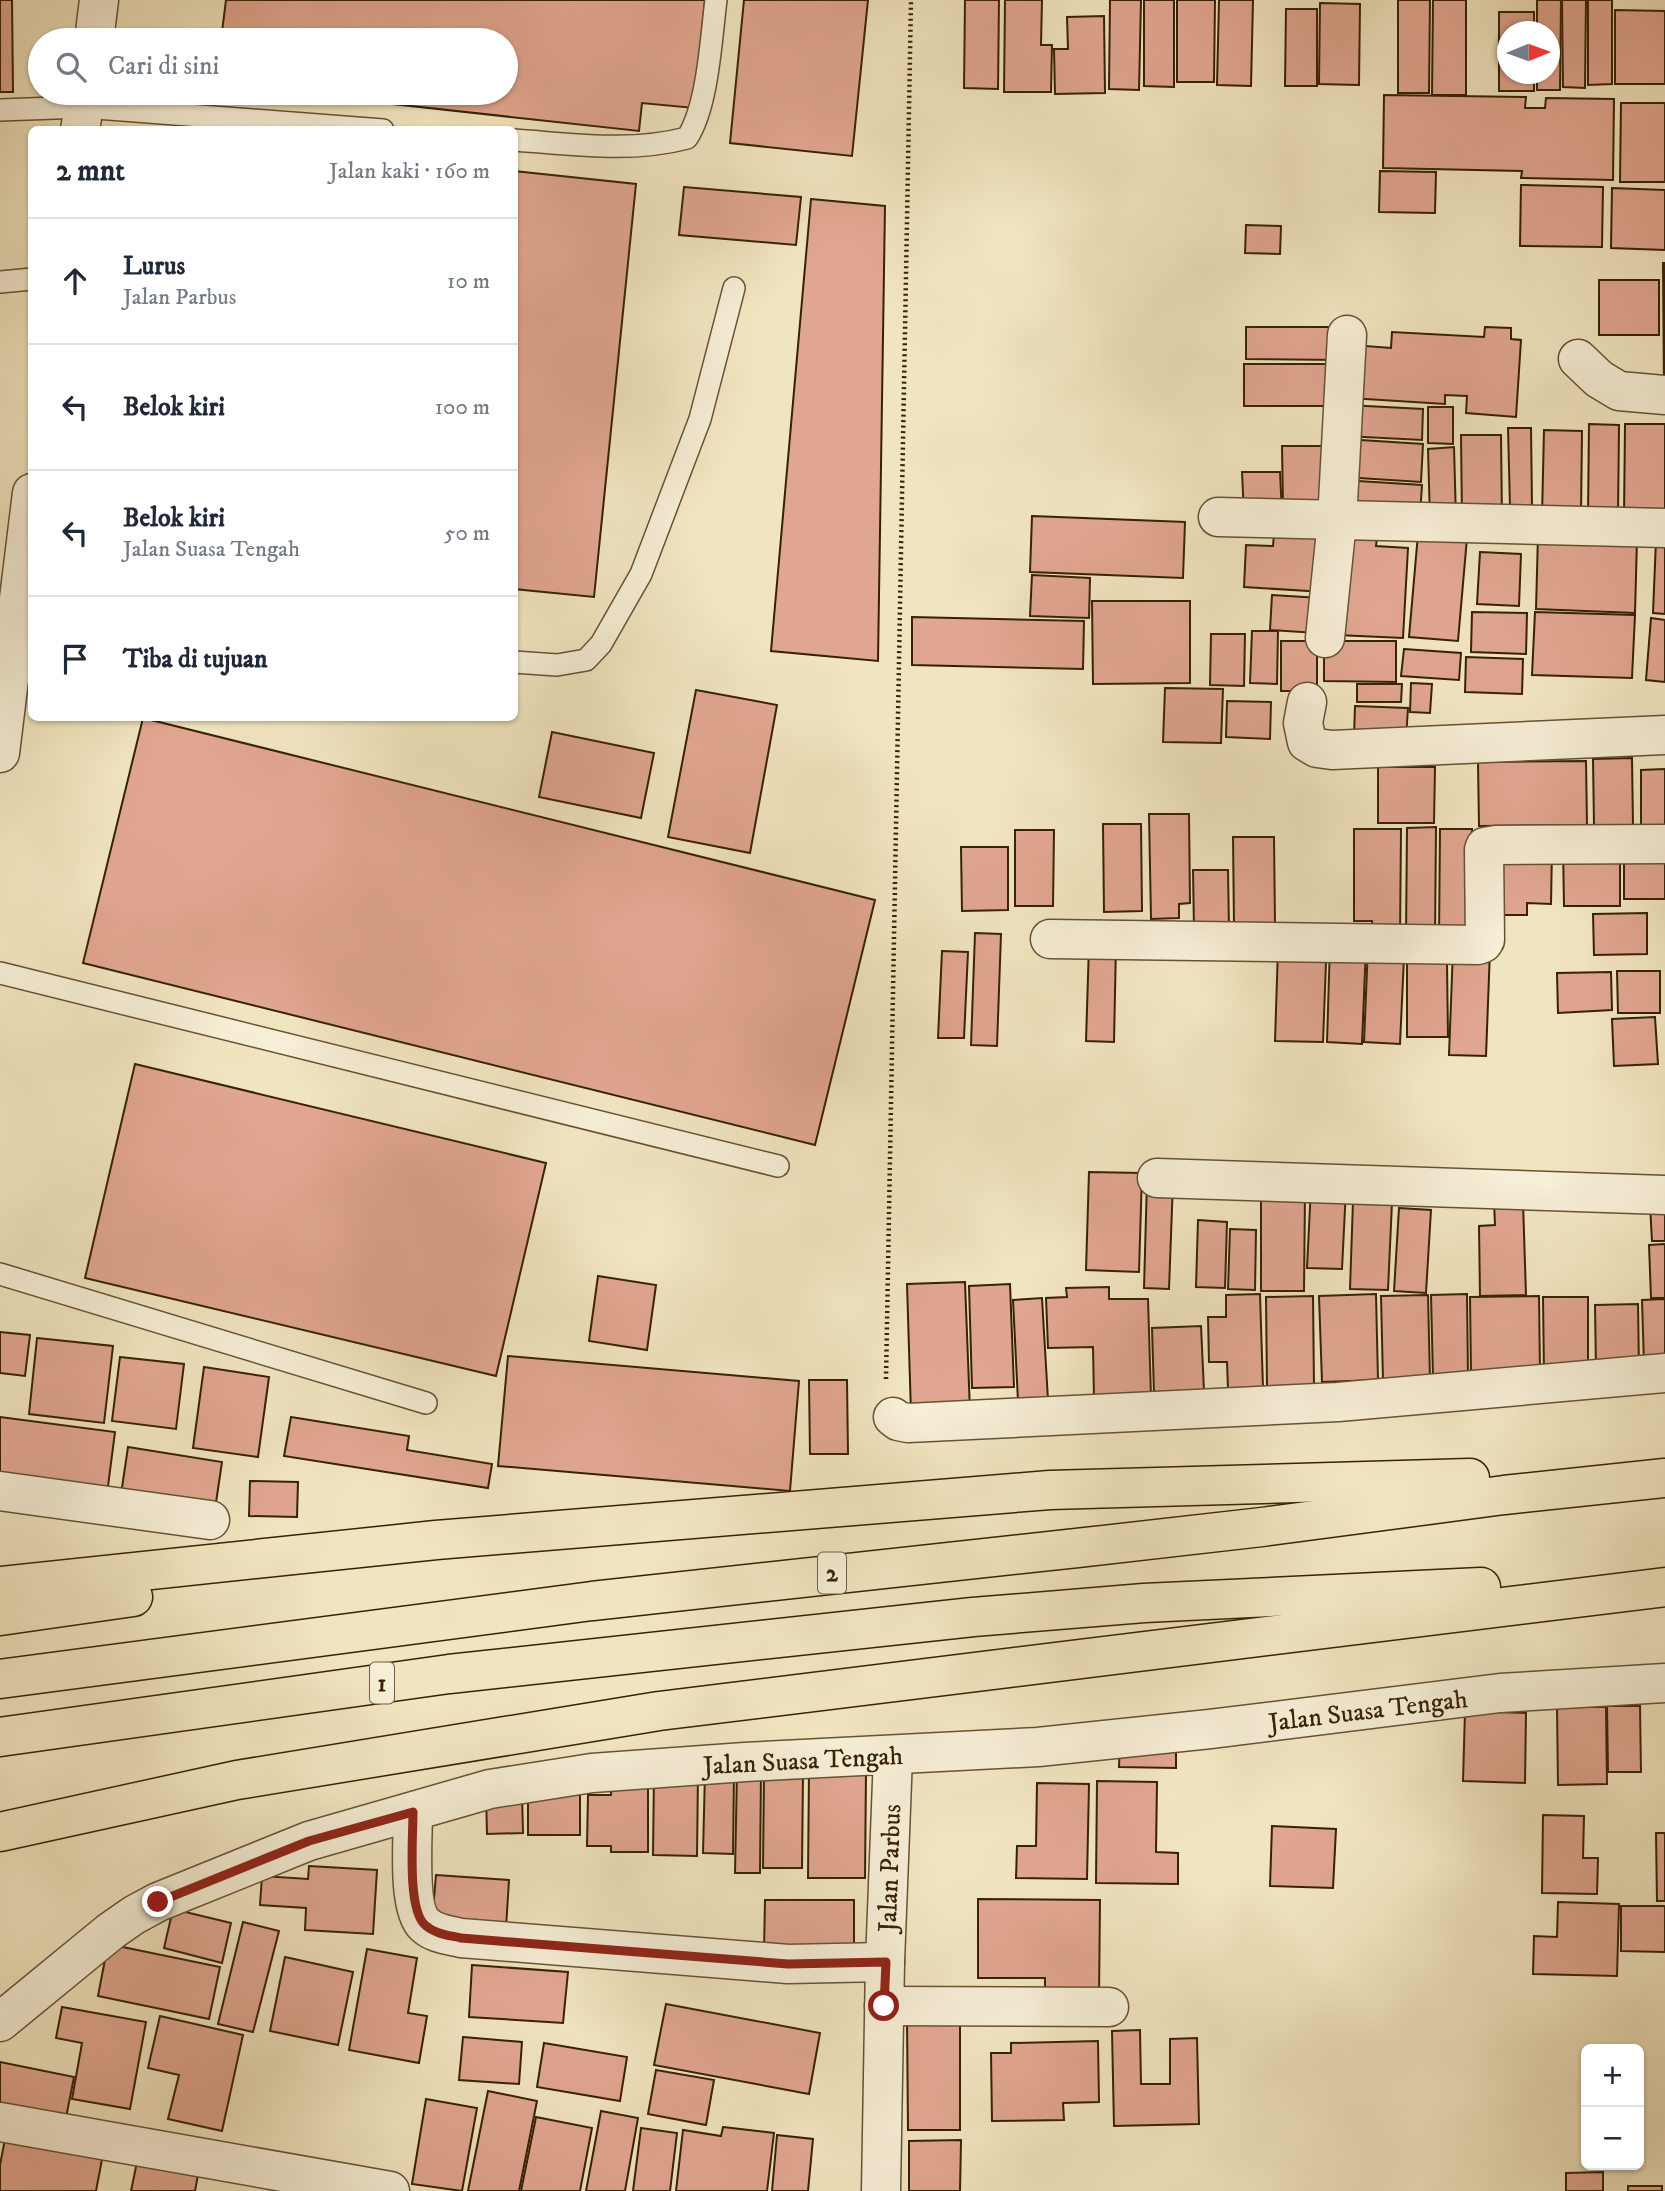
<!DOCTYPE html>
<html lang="id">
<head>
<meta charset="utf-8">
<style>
	:root { --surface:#fff; --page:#f6f6f7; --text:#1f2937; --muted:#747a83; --line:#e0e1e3 }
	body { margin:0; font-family:"IM FELL DW Pica",serif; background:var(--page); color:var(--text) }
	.controls { position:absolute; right:21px; bottom:21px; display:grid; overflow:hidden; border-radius:10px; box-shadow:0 2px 5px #0004 }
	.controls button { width:63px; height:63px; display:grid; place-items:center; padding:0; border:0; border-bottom:2px solid var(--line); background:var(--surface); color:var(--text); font:35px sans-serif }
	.compass { position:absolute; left:1497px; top:21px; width:63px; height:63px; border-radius:50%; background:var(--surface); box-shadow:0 2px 5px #0004; rotate:89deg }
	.stop { position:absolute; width:21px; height:21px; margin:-16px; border:5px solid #8f2418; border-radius:50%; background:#fff }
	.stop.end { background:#8f2418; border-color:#fff; box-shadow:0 2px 7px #0008 }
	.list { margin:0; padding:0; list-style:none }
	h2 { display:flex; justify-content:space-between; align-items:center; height:91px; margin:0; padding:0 28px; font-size:30px }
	h2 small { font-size:23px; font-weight:400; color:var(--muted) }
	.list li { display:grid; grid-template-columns:46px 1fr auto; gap:21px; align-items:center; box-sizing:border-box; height:126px; padding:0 28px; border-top:2px solid var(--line) }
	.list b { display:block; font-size:26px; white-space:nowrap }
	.list p { margin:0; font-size:23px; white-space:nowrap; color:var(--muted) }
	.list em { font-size:23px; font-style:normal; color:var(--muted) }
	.icon { flex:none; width:38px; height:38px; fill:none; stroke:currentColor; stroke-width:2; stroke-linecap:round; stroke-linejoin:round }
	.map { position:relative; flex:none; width:1665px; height:2191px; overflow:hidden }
	.search { position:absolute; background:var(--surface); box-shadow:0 2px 5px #0004; left:28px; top:28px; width:490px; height:77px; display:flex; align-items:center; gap:18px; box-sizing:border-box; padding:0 24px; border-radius:38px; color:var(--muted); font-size:26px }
	.panel { position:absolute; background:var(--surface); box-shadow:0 2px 5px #0004; left:28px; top:126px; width:490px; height:595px; border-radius:10px }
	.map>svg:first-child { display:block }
	.building { fill:#e1a690; stroke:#372106; stroke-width:2 }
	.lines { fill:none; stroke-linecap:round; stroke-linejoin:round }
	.lane-casing { stroke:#665234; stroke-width:24 }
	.street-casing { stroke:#665234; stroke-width:41 }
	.highway-casing { stroke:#372106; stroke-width:41 }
	.path { stroke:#372106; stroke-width:4.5; stroke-dasharray:2 3.5; stroke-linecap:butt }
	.lane { stroke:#f6eed6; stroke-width:21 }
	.street { stroke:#f6eed6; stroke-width:38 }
	.highway { stroke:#f1e5c0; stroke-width:38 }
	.route { stroke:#8f2418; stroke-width:9 }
	.labels { text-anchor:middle; stroke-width:5; stroke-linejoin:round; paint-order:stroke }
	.shield { fill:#f6eed6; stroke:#705e44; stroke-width:2 }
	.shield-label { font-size:24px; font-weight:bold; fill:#372106 }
	.street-label { font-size:26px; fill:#372106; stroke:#f6eed6 }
</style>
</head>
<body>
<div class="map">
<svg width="1665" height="2191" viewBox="0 0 1665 2191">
	<rect width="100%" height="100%" fill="#f1e5c0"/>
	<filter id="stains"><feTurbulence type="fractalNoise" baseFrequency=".00286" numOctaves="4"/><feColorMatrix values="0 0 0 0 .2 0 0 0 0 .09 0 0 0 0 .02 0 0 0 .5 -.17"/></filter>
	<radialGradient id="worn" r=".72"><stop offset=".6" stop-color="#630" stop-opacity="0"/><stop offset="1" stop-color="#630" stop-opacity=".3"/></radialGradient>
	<g class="building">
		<polygon points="0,0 12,0 13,92 0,92"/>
		<polygon points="226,0 705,0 694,108 642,103 639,131 292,93 506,93 506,40 221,40"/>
		<polygon points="744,0 868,0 852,156 730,143"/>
		<polygon points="965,0 999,0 998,89 964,88"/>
		<polygon points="1005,0 1042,0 1041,45 1052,45 1051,92 1004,92"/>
		<polygon points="1110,0 1141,0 1139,90 1109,89"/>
		<polygon points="1144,0 1174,0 1174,87 1144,86"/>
		<polygon points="1177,0 1215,0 1214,82 1177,82"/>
		<polygon points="1219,0 1253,0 1251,86 1217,85"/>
		<polygon points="1398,0 1430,0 1429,93 1398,93"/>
		<polygon points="1433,0 1466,0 1466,95 1432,95"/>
		<polygon points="1537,0 1561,0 1560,90 1537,90 1537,74 1550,74 1550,32 1537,32"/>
		<polygon points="1562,0 1586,0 1585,88 1563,87"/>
		<polygon points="1588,0 1612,0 1612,84 1588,85"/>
		<polygon points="1320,3 1360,4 1359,85 1319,84"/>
		<polygon points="1286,9 1317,9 1317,86 1285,86"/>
		<polygon points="1615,10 1665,11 1665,84 1615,84"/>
		<polygon points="1499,12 1534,12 1534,32 1508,32 1508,74 1534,74 1534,91 1499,91"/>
		<polygon points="1104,16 1105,93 1055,94 1054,49 1068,49 1067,17"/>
		<polygon points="1384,95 1526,97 1525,108 1545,108 1546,98 1614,99 1613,180 1521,178 1522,171 1383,168"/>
		<polygon points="1621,103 1665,103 1665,182 1620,182"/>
		<polygon points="514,171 636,184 594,597 514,589"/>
		<polygon points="1380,171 1436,172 1435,213 1379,212"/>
		<polygon points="1521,185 1603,187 1602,247 1520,246"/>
		<polygon points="684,187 801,197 796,245 679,235"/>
		<polygon points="1612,188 1665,190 1665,250 1611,248"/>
		<polygon points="811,199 885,206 878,661 771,651"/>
		<polygon points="1246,225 1281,226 1280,254 1245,253"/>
		<polygon points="1663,263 1665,263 1665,389 1664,389"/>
		<rect x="1599" y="280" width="60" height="55"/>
		<polygon points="1246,327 1338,327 1338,360 1246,359"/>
		<polygon points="1485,327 1511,328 1511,339 1521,340 1516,417 1466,413 1467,396 1445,395 1445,404 1350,398 1353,345 1391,348 1392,332 1484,337"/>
		<rect x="1244" y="364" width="92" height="42"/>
		<polygon points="1347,405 1423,409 1422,440 1345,436"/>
		<polygon points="1428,407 1453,407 1453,444 1428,443"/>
		<polygon points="1589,424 1619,425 1618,517 1588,517"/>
		<polygon points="1625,424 1665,424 1665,519 1624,518"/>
		<polygon points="1508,428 1531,428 1532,506 1510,507"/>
		<polygon points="1544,430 1582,431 1581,516 1542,516"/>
		<polygon points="1461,435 1501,435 1502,518 1462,518"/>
		<polygon points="1345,439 1423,444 1421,482 1343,477"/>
		<polygon points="1282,446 1329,446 1329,505 1283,506"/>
		<polygon points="1454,447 1456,519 1430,520 1428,449"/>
		<polygon points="1242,472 1280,472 1282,514 1244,515"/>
		<polygon points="1342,480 1422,485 1420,516 1340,511"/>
		<polygon points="1032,516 1185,522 1183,578 1030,572"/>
		<polygon points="1274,533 1326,536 1324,592 1244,587 1246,545 1273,546"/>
		<polygon points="1418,534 1467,538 1458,641 1409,637"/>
		<polygon points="1538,535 1637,539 1635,613 1536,609"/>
		<polygon points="1343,536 1377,538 1376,546 1408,548 1403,638 1337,635"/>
		<polygon points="1656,540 1665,540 1665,614 1653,613"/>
		<polygon points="1480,552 1521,554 1519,606 1477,604"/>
		<polygon points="1032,575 1090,578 1089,618 1030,616"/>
		<polygon points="1272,595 1320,598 1317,633 1270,630"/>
		<polygon points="1092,601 1190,601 1190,683 1093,684"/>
		<polygon points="1472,612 1527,613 1526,654 1471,652"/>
		<polygon points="1535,612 1635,615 1632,678 1532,675"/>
		<polygon points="912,617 1084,621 1083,669 912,665"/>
		<polygon points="1651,618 1665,620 1665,682 1646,680"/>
		<polygon points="1252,631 1278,631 1277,684 1250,683"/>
		<polygon points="1211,634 1245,634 1244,686 1210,685"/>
		<rect x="1281" y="641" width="36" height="50"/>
		<polygon points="1324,641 1396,641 1396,682 1324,681"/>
		<polygon points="1404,649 1461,653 1459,680 1401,676"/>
		<polygon points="1466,657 1523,659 1522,694 1465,692"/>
		<polygon points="1411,683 1432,684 1430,713 1410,712"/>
		<polygon points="1357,684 1402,684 1401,702 1357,702"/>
		<polygon points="1165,688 1223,689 1221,743 1163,742"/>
		<polygon points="696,690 777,705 750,853 668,837"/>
		<polygon points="1227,701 1271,702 1270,739 1226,737"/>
		<polygon points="1355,706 1408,708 1406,738 1354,736"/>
		<polygon points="143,718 875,900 815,1145 83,963"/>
		<polygon points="552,732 654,753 641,818 539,797"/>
		<polygon points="1632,758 1633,825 1594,825 1593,759"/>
		<polygon points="1586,761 1587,825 1479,826 1478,762"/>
		<polygon points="1378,767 1435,767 1434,823 1378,823"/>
		<polygon points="1665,769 1665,828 1641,828 1641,770"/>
		<polygon points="1149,814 1189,814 1190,903 1179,904 1179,918 1151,919"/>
		<polygon points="1103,824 1141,824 1142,911 1104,912"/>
		<polygon points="1436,827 1435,937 1406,937 1407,828"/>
		<polygon points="1354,829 1401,829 1400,937 1373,936 1372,921 1354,921"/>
		<polygon points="1440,829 1472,829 1472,938 1439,938"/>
		<polygon points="1015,830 1054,830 1053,906 1015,906"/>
		<polygon points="1233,837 1274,837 1275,924 1234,925"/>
		<polygon points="1620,846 1620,906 1564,906 1563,847"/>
		<polygon points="1624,846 1665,847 1665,899 1624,899"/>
		<polygon points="961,847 1008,847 1008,910 962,911"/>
		<polygon points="1552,848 1551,904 1527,903 1527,915 1503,915 1502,853"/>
		<polygon points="1193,870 1228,870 1229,929 1194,929"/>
		<polygon points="1647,913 1647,954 1594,955 1593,914"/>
		<polygon points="975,933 1001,934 997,1046 971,1045"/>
		<polygon points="1089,945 1116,945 1114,1042 1086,1041"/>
		<polygon points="1330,945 1366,946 1362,1044 1327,1042"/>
		<polygon points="1368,946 1404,957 1400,1044 1364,1042"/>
		<polygon points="1278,948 1310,949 1309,962 1326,962 1323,1042 1275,1041"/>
		<polygon points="1407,948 1447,963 1448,1037 1407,1037"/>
		<polygon points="1453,949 1490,950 1486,1056 1449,1055"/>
		<polygon points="942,951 968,952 964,1038 938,1038"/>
		<polygon points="1617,971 1660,971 1660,1013 1618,1013"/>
		<polygon points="1611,972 1612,1010 1558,1013 1557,973"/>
		<polygon points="1655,1017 1658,1064 1614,1066 1612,1019"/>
		<polygon points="135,1064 546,1163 496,1376 85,1278"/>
		<polygon points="1089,1172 1142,1173 1139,1272 1086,1270"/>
		<polygon points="1147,1181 1173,1182 1169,1289 1144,1288"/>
		<polygon points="1311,1187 1346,1189 1342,1269 1307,1268"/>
		<polygon points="1261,1193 1305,1193 1304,1291 1261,1291"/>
		<polygon points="1353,1201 1392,1202 1388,1290 1350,1289"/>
		<polygon points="1494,1202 1523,1202 1526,1295 1480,1296 1479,1226 1495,1225"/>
		<polygon points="1665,1204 1665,1241 1652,1241 1650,1205"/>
		<polygon points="1399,1208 1431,1210 1426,1293 1394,1291"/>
		<polygon points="1198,1220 1227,1222 1225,1288 1196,1287"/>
		<polygon points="1230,1229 1256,1230 1255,1290 1228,1289"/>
		<polygon points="1665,1244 1665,1298 1651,1298 1649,1245"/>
		<polygon points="598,1276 656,1285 647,1350 589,1341"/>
		<polygon points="965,1282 970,1411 911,1413 907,1284"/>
		<polygon points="1010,1284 1014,1387 972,1388 969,1286"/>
		<polygon points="1109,1287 1109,1299 1148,1299 1151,1397 1094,1398 1093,1347 1048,1348 1046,1298 1067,1297 1066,1288"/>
		<polygon points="1260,1294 1263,1388 1228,1389 1227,1362 1209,1362 1208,1317 1226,1317 1226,1295"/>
		<polygon points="1376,1294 1378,1380 1322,1382 1319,1296"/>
		<polygon points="1467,1294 1468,1376 1433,1378 1431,1295"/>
		<polygon points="1428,1295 1430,1380 1383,1381 1381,1296"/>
		<polygon points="1313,1296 1314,1386 1267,1387 1266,1297"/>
		<polygon points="1539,1296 1540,1373 1471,1374 1470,1297"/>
		<polygon points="1543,1297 1588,1297 1588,1374 1544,1374"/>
		<polygon points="1042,1298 1048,1400 1018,1401 1013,1300"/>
		<polygon points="1665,1299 1665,1364 1644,1365 1642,1300"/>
		<polygon points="1638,1304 1639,1369 1596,1370 1595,1305"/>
		<polygon points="1201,1326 1204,1391 1154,1393 1152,1328"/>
		<polygon points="0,1332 30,1335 25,1376 0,1373"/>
		<polygon points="37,1338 113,1346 104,1423 29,1414"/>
		<polygon points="508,1356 799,1381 790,1491 498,1466"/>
		<polygon points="120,1357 184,1364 176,1429 112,1421"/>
		<polygon points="204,1367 269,1377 258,1457 193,1448"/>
		<polygon points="809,1380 847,1380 848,1454 810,1454"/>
		<polygon points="0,1417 115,1432 107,1494 0,1480"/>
		<polygon points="291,1417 409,1436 407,1450 492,1464 488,1488 284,1456"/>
		<polygon points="128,1447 222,1462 214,1516 120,1501"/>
		<polygon points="250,1481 298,1482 297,1517 249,1516"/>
		<polygon points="1607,1706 1640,1706 1641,1772 1608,1772"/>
		<polygon points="1557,1707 1606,1707 1607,1784 1558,1785"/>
		<polygon points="1465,1711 1526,1713 1525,1783 1463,1781"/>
		<polygon points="1120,1742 1176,1743 1176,1768 1119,1767"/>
		<polygon points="809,1770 866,1771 865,1878 808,1878"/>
		<polygon points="737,1771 761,1771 760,1873 735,1873"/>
		<polygon points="654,1773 698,1773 697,1856 653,1855"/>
		<polygon points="705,1773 734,1774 733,1854 703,1853"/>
		<polygon points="764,1773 803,1774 802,1868 763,1868"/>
		<polygon points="1097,1781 1157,1782 1156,1852 1178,1853 1178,1884 1096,1883"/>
		<polygon points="1037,1783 1089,1784 1087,1879 1016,1878 1017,1846 1036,1846"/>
		<polygon points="528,1785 580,1786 580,1835 528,1835"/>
		<polygon points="611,1786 648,1787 648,1852 611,1852 611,1846 587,1846 588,1795 611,1795"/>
		<polygon points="486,1794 522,1794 523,1833 487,1834"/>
		<polygon points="1543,1815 1584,1816 1583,1858 1598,1858 1597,1894 1542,1893"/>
		<polygon points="1272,1826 1336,1829 1333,1888 1270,1886"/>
		<polygon points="1656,1833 1665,1833 1665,1901 1657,1901"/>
		<polygon points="309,1866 377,1870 373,1934 305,1930 306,1908 260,1905 262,1876 308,1879"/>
		<polygon points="436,1875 509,1880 506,1928 432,1922"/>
		<polygon points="978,1899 1100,1900 1099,1998 1045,1998 1045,1978 978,1978"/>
		<polygon points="765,1900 854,1900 854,1951 764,1950"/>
		<polygon points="1558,1902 1619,1904 1617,1976 1533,1974 1534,1936 1557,1937"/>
		<polygon points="1621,1906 1665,1906 1665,1952 1621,1951"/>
		<polygon points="173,1909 231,1923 222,1963 164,1948"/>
		<polygon points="243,1922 279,1931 253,2032 218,2024"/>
		<polygon points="108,1944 220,1967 209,2019 98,1996"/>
		<polygon points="367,1949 417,1958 408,2013 427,2016 419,2063 349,2050"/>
		<polygon points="285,1957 353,1972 338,2045 270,2031"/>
		<polygon points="472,1965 568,1972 563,2023 469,2017"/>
		<polygon points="666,2004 820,2033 809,2094 654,2065"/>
		<polygon points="62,2007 146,2022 130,2109 72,2099 82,2043 56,2038"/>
		<polygon points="160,2016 243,2035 222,2131 168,2119 179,2075 148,2068"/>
		<polygon points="960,2018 960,2130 908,2130 907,2019"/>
		<polygon points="1140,2030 1141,2084 1170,2084 1170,2039 1197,2038 1199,2124 1114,2126 1112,2031"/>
		<polygon points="463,2037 522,2042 519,2084 459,2080"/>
		<polygon points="1098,2041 1099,2102 1063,2103 1064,2120 992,2121 991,2053 1011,2053 1011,2043"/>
		<polygon points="544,2043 627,2057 620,2101 537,2087"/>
		<polygon points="0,2062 74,2077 64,2128 0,2115"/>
		<polygon points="656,2070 714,2080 706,2125 648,2114"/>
		<polygon points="488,2091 537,2101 519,2191 468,2191"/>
		<polygon points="426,2099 477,2108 462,2191 412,2184"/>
		<polygon points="601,2111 638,2118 625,2191 586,2191"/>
		<polygon points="536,2117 592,2128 580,2191 521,2191"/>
		<polygon points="723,2127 774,2133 767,2191 676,2191 683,2130 721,2136"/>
		<polygon points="641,2128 677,2133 670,2191 633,2191"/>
		<polygon points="7,2129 104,2149 96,2191 0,2191 0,2165"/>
		<polygon points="777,2135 813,2139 808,2191 772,2191"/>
		<polygon points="961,2140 960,2191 909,2191 909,2141"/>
		<polygon points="137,2162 198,2175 195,2191 131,2191"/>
		<polygon points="1603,2172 1603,2191 1566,2191 1566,2173"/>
		<rect x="1628" y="2186" width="34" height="5"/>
	</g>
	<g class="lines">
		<defs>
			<g id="lane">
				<polyline points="0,110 83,107 383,130"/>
				<path d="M514,140C572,144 631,153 687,138C708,106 711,39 716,0"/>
				<polyline points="0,282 32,279"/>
				<polyline points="514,662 557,665 586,660 601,644 641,574 700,419 734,288"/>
				<polyline points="0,973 778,1166"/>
				<polyline points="0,1274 426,1403"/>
			</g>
			<g id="street">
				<polyline points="94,40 99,0"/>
				<polyline points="80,130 86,93"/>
				<polyline points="1578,359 1599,379 1619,391 1665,395"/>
				<polyline points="1218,517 1665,528"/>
				<polyline points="1325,638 1337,521 1347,335"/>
				<polyline points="1307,702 1303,723 1307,742 1317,748 1332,750 1665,735"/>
				<polyline points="0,753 32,493"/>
				<polyline points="1050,939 1478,945 1483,943 1485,940 1484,850 1485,847 1496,845 1665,844"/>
				<polyline points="1157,1178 1665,1195"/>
				<polyline points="893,1417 898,1421 908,1423 1338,1402 1665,1373"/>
				<polyline points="0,1491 210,1520"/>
				<path d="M413,1812C413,1837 407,1909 425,1925C435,1934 448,1935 461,1938L788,1964L885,1962"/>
				<polyline points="884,2006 1109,2007"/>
				<polyline points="0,2022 111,1931 134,1915 158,1902 309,1841 490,1789 592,1773 745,1762 1038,1747 1210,1729 1500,1693 1665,1683"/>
				<polyline points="0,2122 390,2191"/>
				<polyline points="881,2191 885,1962 893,1756"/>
			</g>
			<g id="highway">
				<polyline points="0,1586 436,1540 1050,1490 1470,1478"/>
				<polyline points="0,1616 133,1597"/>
				<polyline points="0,1679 592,1601 1077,1548 1262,1527 1504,1495 1665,1478"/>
				<polyline points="0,1737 449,1674 973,1617 1144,1603 1481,1587"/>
				<polyline points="0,1832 237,1780 659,1711 1665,1587"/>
			</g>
		</defs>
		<use href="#lane" class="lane-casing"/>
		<use href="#street" class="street-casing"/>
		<use href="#highway" class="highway-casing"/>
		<polyline class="path" points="886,1379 911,0"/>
		<use href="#lane" class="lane"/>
		<use href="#street" class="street"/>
		<use href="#highway" class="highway"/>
	</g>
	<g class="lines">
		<path class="route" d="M158,1902L309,1841L413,1812C413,1837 407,1909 425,1925C435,1934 448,1935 461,1938L788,1964L886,1962L884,2006"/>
	</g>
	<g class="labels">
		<g class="shield">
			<rect x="818" y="1552.5" width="28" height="41" rx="5"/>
			<rect x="370" y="1662.5" width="24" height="41" rx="5"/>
		</g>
		<g class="shield-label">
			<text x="832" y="1581">2</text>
			<text x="382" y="1691">1</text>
		</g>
		<g class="street-label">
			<text transform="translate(1368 1710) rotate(-7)" y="9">Jalan Suasa Tengah</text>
			<text transform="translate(803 1760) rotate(-3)" y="9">Jalan Suasa Tengah</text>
			<text transform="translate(889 1868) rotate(-88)" y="9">Jalan Parbus</text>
		</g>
	</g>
	<rect width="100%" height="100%" filter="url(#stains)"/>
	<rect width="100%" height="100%" fill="url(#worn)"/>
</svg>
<div class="controls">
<button>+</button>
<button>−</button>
</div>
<svg class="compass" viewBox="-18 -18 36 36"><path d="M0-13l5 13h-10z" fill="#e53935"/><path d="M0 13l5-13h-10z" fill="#747a83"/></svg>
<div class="stop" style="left:884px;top:2006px"></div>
<div class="stop end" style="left:158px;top:1902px"></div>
<div class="search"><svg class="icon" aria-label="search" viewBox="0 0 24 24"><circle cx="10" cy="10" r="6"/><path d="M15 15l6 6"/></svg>Cari di sini</div>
<section class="panel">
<h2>2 mnt<small>Jalan kaki · 160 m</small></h2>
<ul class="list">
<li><svg class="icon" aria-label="ahead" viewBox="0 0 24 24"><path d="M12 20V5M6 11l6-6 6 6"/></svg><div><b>Lurus</b><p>Jalan Parbus</p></div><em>10 m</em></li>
<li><svg class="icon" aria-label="left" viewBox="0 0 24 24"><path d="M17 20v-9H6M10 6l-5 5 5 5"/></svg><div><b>Belok kiri</b></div><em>100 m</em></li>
<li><svg class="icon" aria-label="left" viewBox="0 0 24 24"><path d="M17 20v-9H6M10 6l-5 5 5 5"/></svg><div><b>Belok kiri</b><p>Jalan Suasa Tengah</p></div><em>50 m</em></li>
<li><svg class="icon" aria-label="arrive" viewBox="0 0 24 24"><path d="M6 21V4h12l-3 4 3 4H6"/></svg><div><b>Tiba di tujuan</b></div></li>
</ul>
</section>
</div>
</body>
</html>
